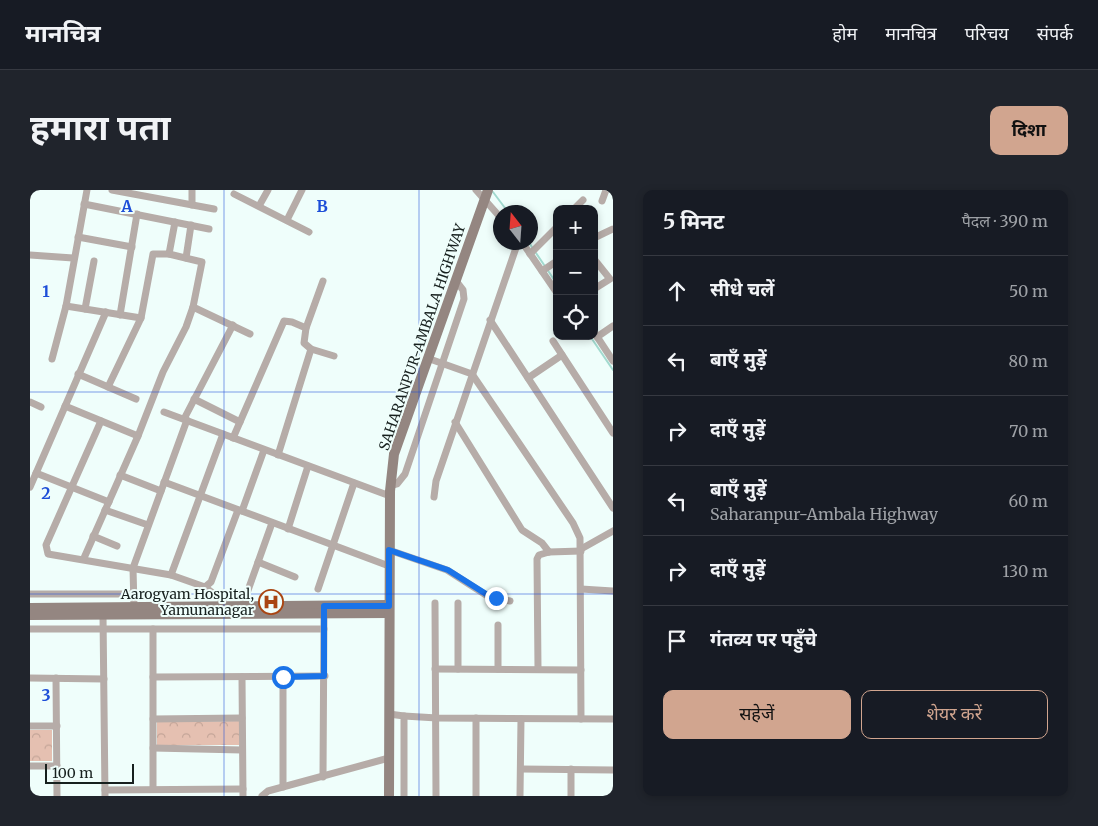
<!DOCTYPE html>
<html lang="hi">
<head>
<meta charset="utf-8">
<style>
	:root { --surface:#171b24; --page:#20242c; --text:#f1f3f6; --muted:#9ea1a6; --line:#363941; --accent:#d1a58f }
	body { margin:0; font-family:Merriweather,"Noto Sans Devanagari",serif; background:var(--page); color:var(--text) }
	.controls { position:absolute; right:15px; top:15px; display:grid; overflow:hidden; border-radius:10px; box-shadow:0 2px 8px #0003 }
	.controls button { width:45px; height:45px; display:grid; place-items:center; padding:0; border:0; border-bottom:1px solid var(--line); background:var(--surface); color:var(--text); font:25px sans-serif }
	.compass { position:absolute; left:463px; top:15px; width:45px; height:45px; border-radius:50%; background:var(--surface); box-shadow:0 2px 8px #0003; rotate:343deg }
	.scale { position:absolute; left:15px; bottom:12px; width:89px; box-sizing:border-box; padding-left:5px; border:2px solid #17201e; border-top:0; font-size:14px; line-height:18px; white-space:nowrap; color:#17201e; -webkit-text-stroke:4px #effefb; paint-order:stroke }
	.stop { position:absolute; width:15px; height:15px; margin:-11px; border:4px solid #1a73e8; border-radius:50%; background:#fff }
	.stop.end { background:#1a73e8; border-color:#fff; box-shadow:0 1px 5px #0008 }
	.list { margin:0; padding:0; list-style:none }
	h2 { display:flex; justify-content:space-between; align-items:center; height:65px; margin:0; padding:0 20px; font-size:21px }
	h2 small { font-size:16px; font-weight:400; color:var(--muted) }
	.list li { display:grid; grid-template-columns:32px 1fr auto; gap:15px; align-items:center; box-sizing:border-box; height:70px; padding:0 20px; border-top:1px solid var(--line) }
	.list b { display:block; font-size:19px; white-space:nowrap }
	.list p { margin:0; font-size:16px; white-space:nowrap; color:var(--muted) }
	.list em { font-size:16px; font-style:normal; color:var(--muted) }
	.actions { display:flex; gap:10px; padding:15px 20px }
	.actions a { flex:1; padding:11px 0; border:1px solid var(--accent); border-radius:10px; text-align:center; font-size:18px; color:var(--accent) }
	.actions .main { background:var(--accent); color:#111 }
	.icon { flex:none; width:28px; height:28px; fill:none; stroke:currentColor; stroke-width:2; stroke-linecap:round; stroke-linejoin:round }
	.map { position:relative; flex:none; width:583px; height:606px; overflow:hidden; border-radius:10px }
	header { display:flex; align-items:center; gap:30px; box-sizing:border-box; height:70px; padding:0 25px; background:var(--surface); border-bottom:1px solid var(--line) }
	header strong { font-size:24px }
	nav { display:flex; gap:28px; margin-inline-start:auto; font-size:18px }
	.intro { display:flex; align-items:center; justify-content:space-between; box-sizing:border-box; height:120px; padding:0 30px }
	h1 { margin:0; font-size:35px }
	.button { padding:12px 22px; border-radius:10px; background:var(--accent); color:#111; font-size:18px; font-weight:700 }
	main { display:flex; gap:30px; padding:0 30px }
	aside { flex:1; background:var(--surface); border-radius:10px; box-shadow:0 2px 8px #0003 }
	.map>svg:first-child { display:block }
	.forest { fill:url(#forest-crowns) }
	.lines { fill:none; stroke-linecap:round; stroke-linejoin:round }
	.stream { stroke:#a2dacf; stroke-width:2 }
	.street { stroke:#b6aca8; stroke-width:7 }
	.secondary { stroke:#948681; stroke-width:10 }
	.route { stroke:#1a73e8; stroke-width:6 }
	.grid { fill:none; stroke:#1d4ed8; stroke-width:1; stroke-opacity:0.55 }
	.labels { text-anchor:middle; stroke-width:4; stroke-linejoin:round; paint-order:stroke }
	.street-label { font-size:14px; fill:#17201e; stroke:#effefb }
	.poi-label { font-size:14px; fill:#17201e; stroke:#effefb; text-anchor:end }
	.grid-label { font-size:16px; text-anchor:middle; font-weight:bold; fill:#1d4ed8; stroke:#effefb; stroke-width:4; stroke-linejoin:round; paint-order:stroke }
</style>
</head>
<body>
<header>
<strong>मानचित्र</strong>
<nav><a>होम</a><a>मानचित्र</a><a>परिचय</a><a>संपर्क</a></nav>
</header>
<div class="intro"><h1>हमारा पता</h1><a class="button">दिशा</a></div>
<main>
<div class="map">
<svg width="583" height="606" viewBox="0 0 583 606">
	<defs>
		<pattern id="forest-crowns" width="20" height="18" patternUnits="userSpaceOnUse" patternTransform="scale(1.25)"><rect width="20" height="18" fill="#e5c0b1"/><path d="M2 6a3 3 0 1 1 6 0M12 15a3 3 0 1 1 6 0" fill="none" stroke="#c4a598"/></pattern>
	</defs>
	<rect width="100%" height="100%" fill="#effefb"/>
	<g class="forest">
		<polygon points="209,531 209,555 127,555 127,532"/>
		<rect x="0" y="540" width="22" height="31"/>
	</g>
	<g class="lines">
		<g class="stream">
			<polyline points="463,2 478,22"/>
			<polyline points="499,52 503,59"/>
			<polyline points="506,63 527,94"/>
			<polyline points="560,146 583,180"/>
		</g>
		<g class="street">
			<polyline points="82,0 184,19"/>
			<polyline points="446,0 470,27"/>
			<polyline points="204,4 279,42"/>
			<polyline points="572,11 576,0"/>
			<polyline points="54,14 179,39"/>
			<polyline points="162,15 162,0"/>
			<polyline points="229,16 238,0"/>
			<polyline points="544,19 553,10"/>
			<polyline points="257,30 272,0"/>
			<polyline points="48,47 102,57"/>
			<polyline points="564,48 583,39"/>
			<polyline points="492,52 527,103"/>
			<polyline points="139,64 145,32"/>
			<polyline points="500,64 527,37"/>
			<polyline points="0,65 43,68"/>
			<polyline points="156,68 161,35"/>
			<polyline points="564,69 580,89 564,99"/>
			<polyline points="512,81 527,71"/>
			<polyline points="36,116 111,128"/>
			<polyline points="163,117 220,144"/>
			<polyline points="55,119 64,71"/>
			<polyline points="90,125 107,24"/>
			<polyline points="460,130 583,318"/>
			<polyline points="276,138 293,91"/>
			<polyline points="564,142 583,171"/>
			<polyline points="567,147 583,136"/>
			<polyline points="523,151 583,243"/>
			<polyline points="397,168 442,184 543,333 550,348 551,529"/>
			<polyline points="22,169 36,116 57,0"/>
			<polyline points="48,184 106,209"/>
			<polyline points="498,188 532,165"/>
			<polyline points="164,209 210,232"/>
			<polyline points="0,212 11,217"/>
			<polyline points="35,216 108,246"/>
			<polyline points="134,222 360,306"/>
			<polyline points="154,229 203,135"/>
			<polyline points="71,231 16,355 18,364 141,385 175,397 181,392 208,320"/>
			<polyline points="425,232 492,340 512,353 519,362"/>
			<polyline points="203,248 254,131 262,132 276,138 274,153 281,159 304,166"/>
			<polyline points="248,265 281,159"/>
			<polyline points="6,283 79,312"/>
			<polyline points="90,285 131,301"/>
			<polyline points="134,292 359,376"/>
			<polyline points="360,296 367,294 375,284 434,109 433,100 426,91"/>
			<polyline points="0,297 76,122"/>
			<polyline points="404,307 406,291 488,52"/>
			<polyline points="75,320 118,335"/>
			<polyline points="212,321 234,260"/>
			<polyline points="258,339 278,276"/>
			<polyline points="63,346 87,356"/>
			<polyline points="551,359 583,341"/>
			<polyline points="359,360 417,380 456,405 480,411"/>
			<polyline points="54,368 108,246 133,182 156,137 163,117 172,72 139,64 123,64 111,128 78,197"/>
			<polyline points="228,372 265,387"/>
			<polyline points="141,385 193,244"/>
			<polyline points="175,397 193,411 195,417"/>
			<polyline points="288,399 324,293"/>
			<polyline points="551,399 583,401"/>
			<polyline points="0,404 104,404"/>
			<polyline points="405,413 406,606"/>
			<polyline points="428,413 428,479"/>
			<polyline points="104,417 103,378 157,230"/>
			<polyline points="212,417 242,333"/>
			<polyline points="73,425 75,606"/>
			<polyline points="0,439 294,439"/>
			<polyline points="123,439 123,599"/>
			<polyline points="405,479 551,480"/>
			<polyline points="468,479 468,435"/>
			<polyline points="508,479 507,369 509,365 519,362 551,361"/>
			<polyline points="123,487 295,486"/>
			<polyline points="212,487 213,606"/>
			<polyline points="253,487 253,597"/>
			<polyline points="0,488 74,489"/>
			<polyline points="26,488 27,606"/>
			<polyline points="359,524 374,526 374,606"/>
			<polyline points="374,526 407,528 583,529"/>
			<polyline points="123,529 212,528"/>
			<polyline points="0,536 27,536"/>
			<polyline points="123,558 212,560"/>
			<polyline points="0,576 27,576"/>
			<polyline points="491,579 583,580"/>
			<polyline points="293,587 294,420"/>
			<polyline points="75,600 213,599"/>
			<polyline points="232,606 238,601 359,568"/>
			<polyline points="446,606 446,528"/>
			<polyline points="490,606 491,529"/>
			<polyline points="541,606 541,579"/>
		</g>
		<g class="secondary">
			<polyline points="0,418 359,415"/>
			<polyline points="0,425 359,423"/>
			<polyline points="359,606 360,301 364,264 458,0"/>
		</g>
	</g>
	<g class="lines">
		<polyline class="route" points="253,487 294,486 294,416 359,416 359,360 418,380 456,404 466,408"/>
	</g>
	<path class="grid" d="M194,0V606M389,0V606M0,202H583M0,404H583"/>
	<defs>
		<symbol id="hospital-ring" viewBox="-11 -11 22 22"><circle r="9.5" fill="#effefb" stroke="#a94512" stroke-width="1.5"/><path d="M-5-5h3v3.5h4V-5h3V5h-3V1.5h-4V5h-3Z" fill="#a94512"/></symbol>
	</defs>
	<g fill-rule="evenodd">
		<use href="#hospital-ring" x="227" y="398" width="28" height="28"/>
	</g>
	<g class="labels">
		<g class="street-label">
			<text transform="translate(392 147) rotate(-71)" y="5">SAHARANPUR-AMBALA HIGHWAY</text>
		</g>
		<g class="poi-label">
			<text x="224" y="409">Aarogyam Hospital,<tspan x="224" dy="16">Yamunanagar</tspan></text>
		</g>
	</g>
	<g class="grid-label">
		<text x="97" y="22">A</text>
		<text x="292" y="22">B</text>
		<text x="16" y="107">1</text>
		<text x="16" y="309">2</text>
		<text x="16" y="511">3</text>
	</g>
</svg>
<div class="controls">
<button>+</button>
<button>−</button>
<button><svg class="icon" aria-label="locate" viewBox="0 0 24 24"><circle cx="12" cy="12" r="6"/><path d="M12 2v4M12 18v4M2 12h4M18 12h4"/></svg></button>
</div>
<svg class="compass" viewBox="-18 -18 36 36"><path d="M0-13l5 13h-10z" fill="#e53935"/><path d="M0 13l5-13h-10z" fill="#9ea1a6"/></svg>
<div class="scale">100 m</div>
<div class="stop" style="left:253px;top:487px"></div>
<div class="stop end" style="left:466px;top:408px"></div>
</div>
<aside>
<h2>5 मिनट<small>पैदल · 390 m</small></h2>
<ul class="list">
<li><svg class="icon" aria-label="ahead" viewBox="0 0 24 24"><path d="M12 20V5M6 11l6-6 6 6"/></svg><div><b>सीधे चलें</b></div><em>50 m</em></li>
<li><svg class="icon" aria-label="left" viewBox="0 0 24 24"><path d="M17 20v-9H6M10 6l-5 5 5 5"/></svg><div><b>बाएँ मुड़ें</b></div><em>80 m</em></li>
<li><svg class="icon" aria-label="right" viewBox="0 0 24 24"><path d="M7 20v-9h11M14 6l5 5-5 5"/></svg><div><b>दाएँ मुड़ें</b></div><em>70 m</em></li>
<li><svg class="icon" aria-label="left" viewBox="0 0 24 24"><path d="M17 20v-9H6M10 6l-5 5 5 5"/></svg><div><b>बाएँ मुड़ें</b><p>Saharanpur-Ambala Highway</p></div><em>60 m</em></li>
<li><svg class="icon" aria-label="right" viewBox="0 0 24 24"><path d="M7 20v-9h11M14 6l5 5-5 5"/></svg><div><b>दाएँ मुड़ें</b></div><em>130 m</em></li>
<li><svg class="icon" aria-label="arrive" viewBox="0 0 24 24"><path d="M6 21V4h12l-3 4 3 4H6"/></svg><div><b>गंतव्य पर पहुँचे</b></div></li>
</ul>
<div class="actions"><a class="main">सहेजें</a><a>शेयर करें</a></div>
</aside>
</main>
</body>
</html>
